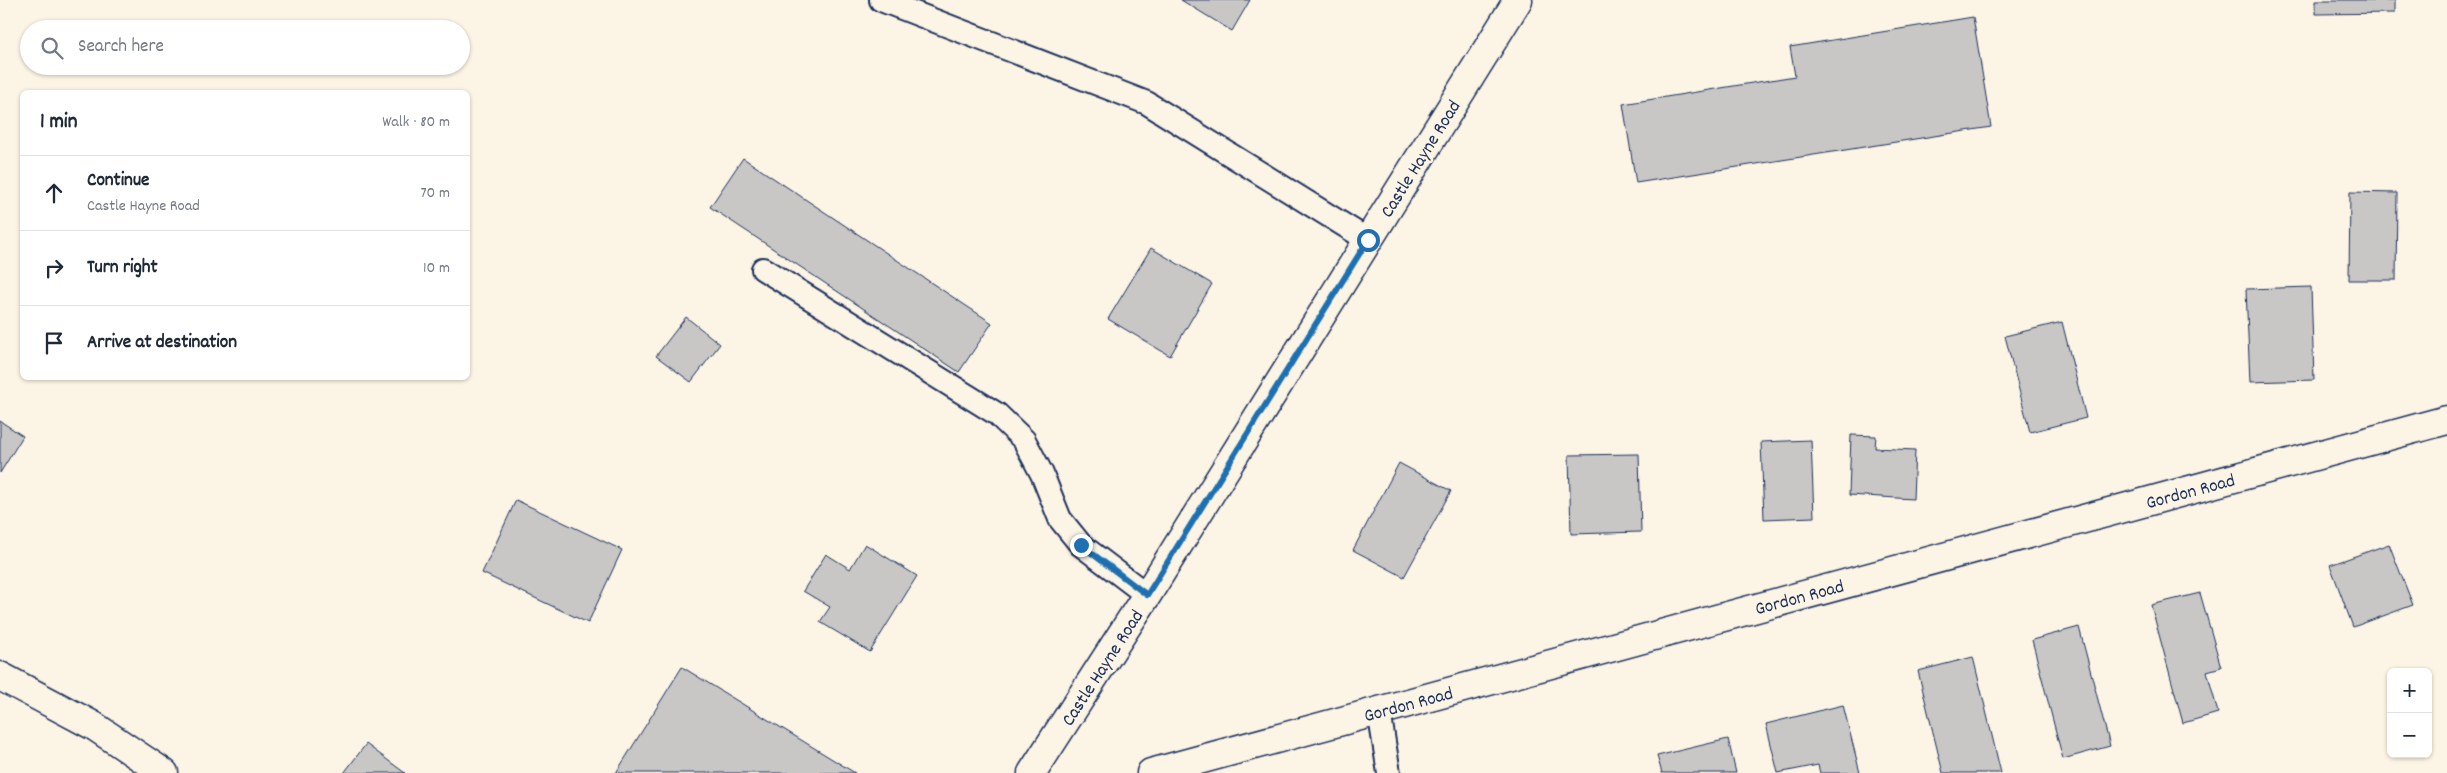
<!DOCTYPE html>
<html lang="en">
<head>
<meta charset="utf-8">
<style>
	:root { --surface:#fff; --page:#f2f2f3; --text:#1f2937; --muted:#747a83; --line:#e0e1e3 }
	body { margin:0; font-family:Dekko,sans-serif; background:var(--page); color:var(--text) }
	.controls { position:absolute; right:15px; bottom:15px; display:grid; overflow:hidden; border-radius:8px; box-shadow:0 1px 4px #0004 }
	.controls button { width:45px; height:45px; display:grid; place-items:center; padding:0; border:0; border-bottom:1px solid var(--line); background:var(--surface); color:var(--text); font:25px sans-serif }
	.stop { position:absolute; width:15px; height:15px; margin:-11px; border:4px solid #1f6fb2; border-radius:50%; background:#fff }
	.stop.end { background:#1f6fb2; border-color:#fff; box-shadow:0 1px 5px #0008 }
	.list { margin:0; padding:0; list-style:none }
	h2 { display:flex; justify-content:space-between; align-items:center; height:65px; margin:0; padding:0 20px; font-size:21px }
	h2 small { font-size:16px; font-weight:400; color:var(--muted) }
	.list li { display:grid; grid-template-columns:32px 1fr auto; gap:15px; align-items:center; box-sizing:border-box; height:75px; padding:0 20px; border-top:1px solid var(--line) }
	.list b { display:block; font-size:19px; white-space:nowrap }
	.list p { margin:0; font-size:16px; white-space:nowrap; color:var(--muted) }
	.list em { font-size:16px; font-style:normal; color:var(--muted) }
	.icon { flex:none; width:28px; height:28px; fill:none; stroke:currentColor; stroke-width:2; stroke-linecap:round; stroke-linejoin:round }
	.map { position:relative; flex:none; width:2447px; height:773px; overflow:hidden }
	.search { position:absolute; background:var(--surface); box-shadow:0 1px 4px #0004; left:20px; top:20px; width:450px; height:55px; display:flex; align-items:center; gap:12px; box-sizing:border-box; padding:0 18px; border-radius:28px; color:var(--muted); font-size:19px }
	.panel { position:absolute; background:var(--surface); box-shadow:0 1px 4px #0004; left:20px; top:90px; width:450px; height:290px; border-radius:8px }
	.map>svg:first-child { display:block }
	.building { fill:#c8c7c6; stroke:#1b2f5e }
	.lines { fill:none; stroke-linecap:round; stroke-linejoin:round }
	.lane-casing { stroke:#1b2f5e; stroke-width:26 }
	.street-casing { stroke:#1b2f5e; stroke-width:31 }
	.secondary-casing { stroke:#1b2f5e; stroke-width:31 }
	.lane { stroke:#fcf5e5; stroke-width:22 }
	.street { stroke:#fcf5e5; stroke-width:28 }
	.secondary { stroke:#fcf5e5; stroke-width:28 }
	.route { stroke:#1f6fb2; stroke-width:6 }
	.labels { text-anchor:middle; stroke-width:5; stroke-linejoin:round; paint-order:stroke }
	.street-label { font-size:19px; fill:#1b2f5e; stroke:#fcf5e5 }
</style>
</head>
<body>
<div class="map">
<svg width="2447" height="773" viewBox="0 0 2447 773">
	<rect width="100%" height="100%" fill="#fcf5e5"/>
	<filter id="ink" filterUnits="userSpaceOnUse"><feTurbulence type="fractalNoise" baseFrequency=".02" numOctaves="2"/><feDisplacementMap in="SourceGraphic" scale="10" xChannelSelector="R" yChannelSelector="G"/><feConvolveMatrix kernelMatrix="1 2 1 2 8 2 1 2 1" color-interpolation-filters="sRGB"/></filter>
	<g filter="url(#ink)">
		<g class="building">
			<polygon points="1181,0 1250,0 1232,31"/>
			<polygon points="2316,0 2395,0 2395,13 2316,14"/>
			<polygon points="1973,17 1991,127 1636,183 1623,104 1795,76 1790,47"/>
			<polygon points="743,158 992,323 959,372 710,207"/>
			<polygon points="2350,192 2397,193 2396,280 2349,280"/>
			<polygon points="1151,248 1212,284 1170,356 1108,319"/>
			<polygon points="2311,287 2314,380 2250,382 2246,289"/>
			<polygon points="686,317 720,344 691,382 656,356"/>
			<polygon points="2062,322 2086,418 2030,432 2005,336"/>
			<polygon points="0,421 23,436 0,473"/>
			<polygon points="1851,435 1876,436 1875,448 1915,450 1913,499 1849,495"/>
			<polygon points="1811,440 1814,517 1764,519 1761,442"/>
			<polygon points="1639,454 1641,532 1571,534 1569,455"/>
			<polygon points="1399,463 1451,491 1404,577 1353,550"/>
			<polygon points="516,500 622,550 588,623 482,573"/>
			<polygon points="865,544 917,576 870,652 820,622 830,607 803,591 826,554 850,569"/>
			<polygon points="2389,544 2413,605 2353,627 2330,565"/>
			<polygon points="2200,593 2221,667 2207,671 2218,713 2183,723 2151,605"/>
			<polygon points="2079,627 2110,746 2063,759 2032,640"/>
			<polygon points="1973,657 2001,773 1943,773 1918,671"/>
			<polygon points="682,667 855,773 616,773"/>
			<polygon points="1843,705 1860,773 1820,773 1818,765 1778,773 1766,724"/>
			<polygon points="1728,739 1736,773 1662,773 1657,756"/>
			<polygon points="366,744 405,773 344,773"/>
		</g>
		<g class="lines">
			<defs>
				<g id="lane">
					<polyline points="881,0 1147,103 1368,240"/>
					<polyline points="763,269 997,414 1024,440 1042,474 1060,519 1081,545 1147,595"/>
					<polyline points="1379,711 1389,773"/>
				</g>
				<polyline id="street" points="0,676 94,726 164,773"/>
				<g id="secondary">
					<polyline points="1032,773 1147,595 1518,0"/>
					<polyline points="1151,773 2447,420"/>
				</g>
			</defs>
			<use href="#lane" class="lane-casing"/>
			<use href="#street" class="street-casing"/>
			<use href="#secondary" class="secondary-casing"/>
			<use href="#lane" class="lane"/>
			<use href="#street" class="street"/>
			<use href="#secondary" class="secondary"/>
		</g>
	</g>
	<g class="lines" filter="url(#ink)">
		<polyline class="route" points="1081,545 1147,595 1368,240"/>
	</g>
	<g class="labels">
		<g class="street-label">
			<text transform="translate(1419 158) rotate(-58)" y="7">Castle Hayne Road</text>
			<text transform="translate(2190 490) rotate(-15)" y="7">Gordon Road</text>
			<text transform="translate(1799 596) rotate(-15)" y="7">Gordon Road</text>
			<text transform="translate(1101 667) rotate(-57)" y="7">Castle Hayne Road</text>
			<text transform="translate(1408 703) rotate(-15)" y="7">Gordon Road</text>
		</g>
	</g>
</svg>
<div class="controls">
<button>+</button>
<button>−</button>
</div>
<div class="stop" style="left:1368px;top:240px"></div>
<div class="stop end" style="left:1081px;top:545px"></div>
<div class="search"><svg class="icon" aria-label="search" viewBox="0 0 24 24"><circle cx="10" cy="10" r="6"/><path d="M15 15l6 6"/></svg>Search here</div>
<section class="panel">
<h2>1 min<small>Walk · 80 m</small></h2>
<ul class="list">
<li><svg class="icon" aria-label="ahead" viewBox="0 0 24 24"><path d="M12 20V5M6 11l6-6 6 6"/></svg><div><b>Continue</b><p>Castle Hayne Road</p></div><em>70 m</em></li>
<li><svg class="icon" aria-label="right" viewBox="0 0 24 24"><path d="M7 20v-9h11M14 6l5 5-5 5"/></svg><div><b>Turn right</b></div><em>10 m</em></li>
<li><svg class="icon" aria-label="arrive" viewBox="0 0 24 24"><path d="M6 21V4h12l-3 4 3 4H6"/></svg><div><b>Arrive at destination</b></div></li>
</ul>
</section>
</div>
</body>
</html>
